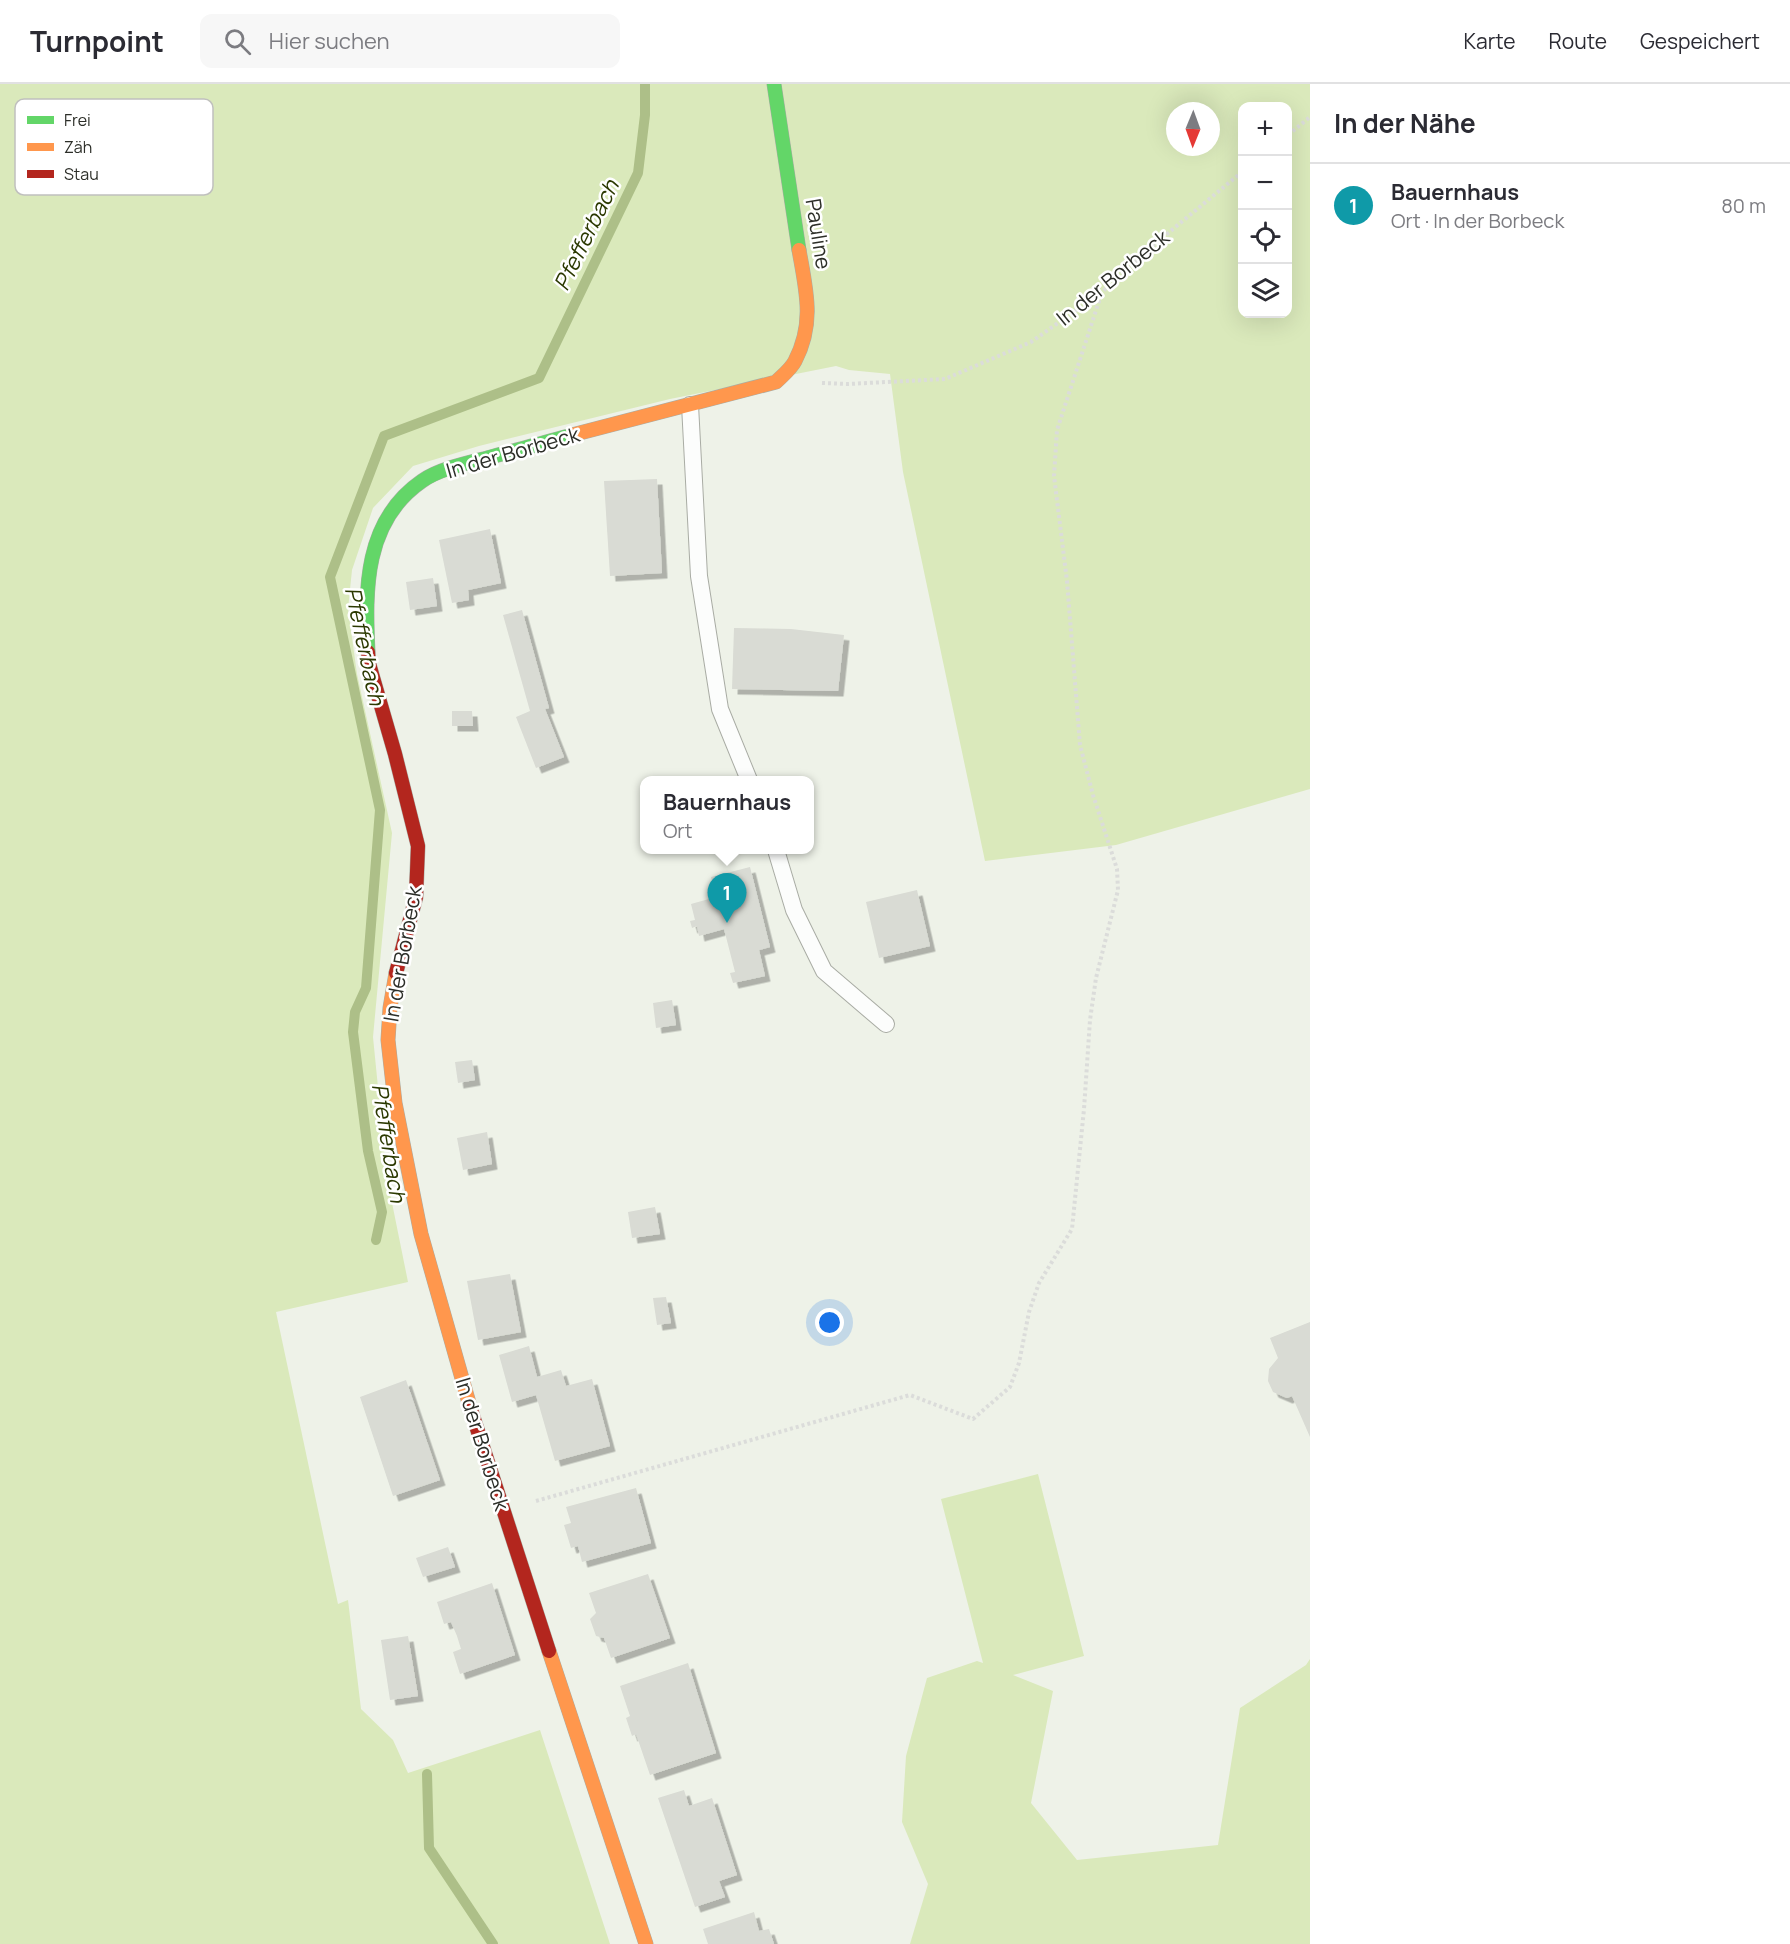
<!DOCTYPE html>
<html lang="de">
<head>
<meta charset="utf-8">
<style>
	:root { --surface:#fff; --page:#f7f7f7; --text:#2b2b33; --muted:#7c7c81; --line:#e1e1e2; --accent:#70736b }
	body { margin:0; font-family:Manrope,sans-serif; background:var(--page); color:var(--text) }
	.controls { position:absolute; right:18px; top:18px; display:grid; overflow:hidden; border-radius:12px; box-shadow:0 6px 24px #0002 }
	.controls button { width:54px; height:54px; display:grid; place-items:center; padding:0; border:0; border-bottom:2px solid var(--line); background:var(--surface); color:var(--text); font:30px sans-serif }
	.compass { position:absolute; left:1166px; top:18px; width:54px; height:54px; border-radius:50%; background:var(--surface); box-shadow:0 6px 24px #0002; rotate:181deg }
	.you { position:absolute; left:830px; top:1239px; width:21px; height:21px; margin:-15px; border:4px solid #fff; border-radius:50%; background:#1a73e8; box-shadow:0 0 0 9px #1a73e833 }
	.badge { display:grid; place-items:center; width:39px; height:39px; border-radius:50%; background:var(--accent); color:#fff; font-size:20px; font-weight:700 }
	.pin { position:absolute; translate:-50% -50px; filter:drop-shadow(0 2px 3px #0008) }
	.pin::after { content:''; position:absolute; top:32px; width:21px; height:18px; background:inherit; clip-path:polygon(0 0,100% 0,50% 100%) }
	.popup { position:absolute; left:640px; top:692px; width:174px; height:78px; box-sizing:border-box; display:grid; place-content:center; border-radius:12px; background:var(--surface); filter:drop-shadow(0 2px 4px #0005); font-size:20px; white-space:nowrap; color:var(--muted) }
	.popup b { font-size:22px; color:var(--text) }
	.popup::after { content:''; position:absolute; left:50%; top:100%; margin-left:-12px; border:12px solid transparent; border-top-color:var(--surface) }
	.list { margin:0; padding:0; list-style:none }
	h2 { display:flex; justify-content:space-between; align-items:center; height:78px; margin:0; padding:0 24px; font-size:26px }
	h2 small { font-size:20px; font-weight:400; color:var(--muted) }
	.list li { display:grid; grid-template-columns:39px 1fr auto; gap:18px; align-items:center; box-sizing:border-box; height:84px; padding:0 24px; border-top:2px solid var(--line) }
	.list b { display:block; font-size:22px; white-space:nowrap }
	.list p { margin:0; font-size:20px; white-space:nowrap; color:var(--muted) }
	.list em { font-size:20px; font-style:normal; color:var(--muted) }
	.icon { flex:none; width:33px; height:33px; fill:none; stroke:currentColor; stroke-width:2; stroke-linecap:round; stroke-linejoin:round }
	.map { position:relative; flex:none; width:1310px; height:1860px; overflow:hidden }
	header { display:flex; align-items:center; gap:36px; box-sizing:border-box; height:84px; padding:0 30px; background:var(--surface); border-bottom:2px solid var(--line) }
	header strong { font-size:28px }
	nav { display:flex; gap:33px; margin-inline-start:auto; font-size:21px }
	.search { width:420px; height:54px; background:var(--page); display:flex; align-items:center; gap:15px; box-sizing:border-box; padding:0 21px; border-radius:12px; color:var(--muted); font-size:22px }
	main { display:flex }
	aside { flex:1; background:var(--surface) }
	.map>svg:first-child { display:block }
	.green { fill:#dae9bb; fill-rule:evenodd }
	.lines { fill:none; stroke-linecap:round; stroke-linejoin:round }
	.stream { stroke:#adbf88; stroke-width:10 }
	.building { fill:#d9dbd4; filter:url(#shadow) }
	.lane-casing { stroke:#a9aca4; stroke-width:18 }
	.fast-casing { stroke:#a9aca4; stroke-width:15 }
	.slow-casing { stroke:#a9aca4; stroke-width:15 }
	.jam-casing { stroke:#a9aca4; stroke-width:15 }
	.path { stroke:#dbdcda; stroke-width:4; stroke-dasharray:3 3; stroke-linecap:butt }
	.lane { stroke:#fcfdfc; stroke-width:16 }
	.fast { stroke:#63d668; stroke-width:14 }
	.slow { stroke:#ff974d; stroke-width:14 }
	.jam { stroke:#b3261e; stroke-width:14 }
	.labels { text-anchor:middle; stroke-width:5; stroke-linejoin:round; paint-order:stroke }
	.street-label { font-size:21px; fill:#2c2e28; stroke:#fff }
	.water-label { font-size:22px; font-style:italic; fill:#2b3900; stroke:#fff }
	.key { fill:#fff; stroke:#c0c0be; stroke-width:1.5 }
	.key-label { font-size:16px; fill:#2c2e28 }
</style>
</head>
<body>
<header>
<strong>Turnpoint</strong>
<div class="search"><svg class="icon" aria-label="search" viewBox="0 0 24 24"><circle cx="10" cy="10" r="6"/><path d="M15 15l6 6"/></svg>Hier suchen</div>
<nav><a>Karte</a><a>Route</a><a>Gespeichert</a></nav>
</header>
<main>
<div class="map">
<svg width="1310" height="1860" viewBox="0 0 1310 1860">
	<defs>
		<filter id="shadow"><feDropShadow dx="5.5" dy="5.5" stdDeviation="0" flood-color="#0004"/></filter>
	</defs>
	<rect width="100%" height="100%" fill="#eef2e8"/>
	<g class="green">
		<path d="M0,0H1310V705L1116,761L985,777L903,388L890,290L849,286L836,282L670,315L479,362L413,382L373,424L352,486L348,525L357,590L392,749L373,953L387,1094L408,1198L276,1228L338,1520L348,1516L361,1625L393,1656L408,1689L540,1646L610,1860H0ZM1242,22H1288V230H1242ZM1175,27H1211V63H1175Z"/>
		<polygon points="1038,1390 1084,1572 1013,1591 1053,1607 1031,1719 1077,1776 1218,1761 1240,1624 1306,1581 1310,1575 1310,1860 910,1860 928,1800 902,1738 906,1672 927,1594 977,1577 983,1579 941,1415"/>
	</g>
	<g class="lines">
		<g class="stream">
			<polyline points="376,1156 382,1128 368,1067 353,948 355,928 366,904 380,726 330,493 384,352 539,294 638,89 645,31 645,0"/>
			<polyline points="427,1690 429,1764 493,1860"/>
		</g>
	</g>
	<g class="building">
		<polygon points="657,395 662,489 610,492 604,397"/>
		<polygon points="490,445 501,499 468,506 469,516 452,519 439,456"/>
		<polygon points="433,494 437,522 410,526 406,498"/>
		<polygon points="522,526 549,624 545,625 564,673 536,684 516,633 530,627 503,531"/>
		<polygon points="734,544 791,545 844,551 838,607 732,605"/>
		<polygon points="452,627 472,627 473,642 452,642"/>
		<polygon points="750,783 770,863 759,866 765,892 733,899 730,889 735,888 724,845 699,852 697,842 692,844 690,837 695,836 691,820 716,813 711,793"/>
		<polygon points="917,806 930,862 879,874 866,818"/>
		<polygon points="672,916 676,941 656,944 653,919"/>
		<polygon points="472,976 475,996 458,999 455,978"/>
		<polygon points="487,1048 492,1080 463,1086 457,1054"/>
		<polygon points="655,1123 660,1150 632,1154 628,1128"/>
		<polygon points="510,1190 521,1248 478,1256 467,1197"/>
		<polygon points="666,1213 671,1239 657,1241 653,1214"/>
		<polygon points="1310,1238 1310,1353 1292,1312 1287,1314 1273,1308 1268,1297 1269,1285 1278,1274 1270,1254"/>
		<polygon points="529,1262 537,1293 561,1286 566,1302 592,1295 610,1362 555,1377 536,1311 512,1318 499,1271"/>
		<polygon points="406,1296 440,1396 393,1412 360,1313"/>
		<polygon points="636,1404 651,1459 582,1478 578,1462 571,1464 564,1441 571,1439 566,1423"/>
		<polygon points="448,1463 455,1483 423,1493 416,1474"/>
		<polygon points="648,1490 670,1554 611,1574 604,1554 596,1552 590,1535 596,1529 589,1509"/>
		<polygon points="492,1499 515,1571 460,1590 453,1568 461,1565 457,1552 451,1538 444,1540 437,1518"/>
		<polygon points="408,1552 418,1612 390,1616 381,1556"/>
		<polygon points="688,1579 716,1669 650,1691 636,1650 632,1652 626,1634 630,1632 620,1602"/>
		<polygon points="684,1706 689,1722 712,1714 737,1791 719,1797 725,1813 695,1823 658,1714"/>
		<polygon points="754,1828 759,1847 769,1845 774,1860 708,1860 703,1845"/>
	</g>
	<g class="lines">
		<defs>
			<g id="lane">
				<polyline points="690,321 699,492 720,625 749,696"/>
				<polyline points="776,766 794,826 824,887 886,940"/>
			</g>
			<g id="fast">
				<polyline points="774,0 799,166"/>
				<path d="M368,568C365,505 364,437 422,397C439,385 467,379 487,374C516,366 544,359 572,351"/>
			</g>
			<g id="slow">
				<path d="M572,351L776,298C782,292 791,285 795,277C815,239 806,206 799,166"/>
				<polyline points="396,889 390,924 388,956 395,1019 421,1150 471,1326"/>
				<polyline points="549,1567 646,1860"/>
			</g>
			<g id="jam">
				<polyline points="368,568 369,580 395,670 418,762 416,813 396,889"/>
				<polyline points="471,1326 549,1567"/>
			</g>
		</defs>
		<use href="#lane" class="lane-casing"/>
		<use href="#fast" class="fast-casing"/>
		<use href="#slow" class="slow-casing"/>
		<use href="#jam" class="jam-casing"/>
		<g class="path">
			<polyline points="1288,51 1310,33"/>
			<polyline points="822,299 848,300 945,295 1031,258 1102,208 1156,159 1242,88"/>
			<polyline points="536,1417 910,1311 973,1335 1010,1303 1019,1279 1029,1228 1039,1199 1072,1145 1084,1025 1090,936 1096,894 1118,806 1117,785 1093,711 1080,661 1067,497 1054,392 1057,346 1102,208"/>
		</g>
		<use href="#lane" class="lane"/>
		<use href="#fast" class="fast"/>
		<use href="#slow" class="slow"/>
		<use href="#jam" class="jam"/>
	</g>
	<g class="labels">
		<g class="street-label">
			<text transform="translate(818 150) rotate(81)" y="7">Pauline</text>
			<text transform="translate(1113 194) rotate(-39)" y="7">In der Borbeck</text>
			<text transform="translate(513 369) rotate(-16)" y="7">In der Borbeck</text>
			<text transform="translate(403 870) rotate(-80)" y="7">In der Borbeck</text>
			<text transform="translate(482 1360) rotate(73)" y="7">In der Borbeck</text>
		</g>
		<g class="water-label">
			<text transform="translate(586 151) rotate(-64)" y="8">Pfefferbach</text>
			<text transform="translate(365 562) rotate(78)" y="8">Pfefferbach</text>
			<text transform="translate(389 1059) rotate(81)" y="8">Pfefferbach</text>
		</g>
	</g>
	<rect x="15" y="15" width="198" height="96" rx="9" class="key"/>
	<rect x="27" y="32" width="27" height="8" fill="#63d668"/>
	<rect x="27" y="59" width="27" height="8" fill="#ff974d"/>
	<rect x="27" y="86" width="27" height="8" fill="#b3261e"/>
	<g class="key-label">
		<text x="64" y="42">Frei</text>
		<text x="64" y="69">Zäh</text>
		<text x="64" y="96">Stau</text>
	</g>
</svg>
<div class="controls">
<button>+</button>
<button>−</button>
<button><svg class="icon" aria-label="locate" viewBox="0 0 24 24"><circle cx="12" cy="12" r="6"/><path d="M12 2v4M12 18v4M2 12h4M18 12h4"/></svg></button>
<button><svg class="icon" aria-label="layers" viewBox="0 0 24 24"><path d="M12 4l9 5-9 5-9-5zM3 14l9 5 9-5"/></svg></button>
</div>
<svg class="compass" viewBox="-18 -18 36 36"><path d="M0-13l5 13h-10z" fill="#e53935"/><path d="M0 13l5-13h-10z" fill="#7c7c81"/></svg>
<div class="you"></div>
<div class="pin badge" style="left:727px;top:839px;background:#0f9aa8">1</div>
<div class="popup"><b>Bauernhaus</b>Ort</div>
</div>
<aside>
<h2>In der Nähe<small></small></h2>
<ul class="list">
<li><span class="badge" style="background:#0f9aa8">1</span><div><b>Bauernhaus</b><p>Ort · In der Borbeck</p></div><em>80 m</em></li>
</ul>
</aside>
</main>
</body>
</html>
